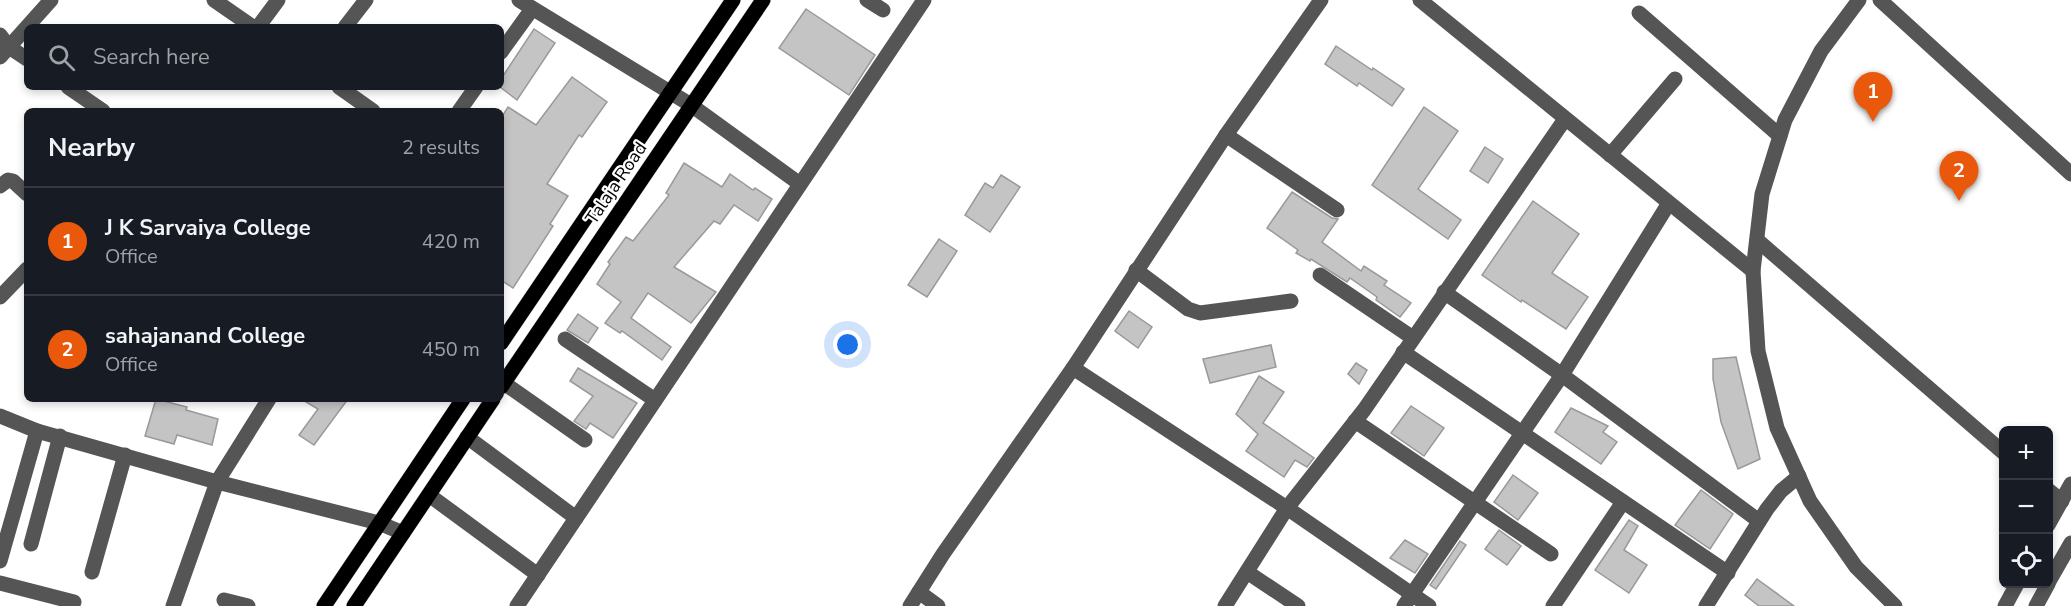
<!DOCTYPE html>
<html lang="en">
<head>
<meta charset="utf-8">
<style>
	:root { --surface:#171b24; --page:#20242c; --text:#f1f3f6; --muted:#9ea1a6; --line:#363941; --accent:#ea580c }
	body { margin:0; font-family:"Nunito Sans",sans-serif; background:var(--page); color:var(--text) }
	.controls { position:absolute; right:18px; bottom:18px; display:grid; overflow:hidden; border-radius:9px; box-shadow:0 3px 9px #0003 }
	.controls button { width:54px; height:54px; display:grid; place-items:center; padding:0; border:0; border-bottom:2px solid var(--line); background:var(--surface); color:var(--text); font:30px sans-serif }
	.you { position:absolute; left:848px; top:345px; width:21px; height:21px; margin:-15px; border:4px solid #fff; border-radius:50%; background:#1a73e8; box-shadow:0 0 0 9px #1a73e833 }
	.badge { display:grid; place-items:center; width:39px; height:39px; border-radius:50%; background:var(--accent); color:#fff; font-size:20px; font-weight:700 }
	.pin { position:absolute; translate:-50% -50px; filter:drop-shadow(0 2px 3px #0008) }
	.pin::after { content:''; position:absolute; top:32px; width:21px; height:18px; background:inherit; clip-path:polygon(0 0,100% 0,50% 100%) }
	.list { margin:0; padding:0; list-style:none }
	h2 { display:flex; justify-content:space-between; align-items:center; height:78px; margin:0; padding:0 24px; font-size:26px }
	h2 small { font-size:20px; font-weight:400; color:var(--muted) }
	.list li { display:grid; grid-template-columns:39px 1fr auto; gap:18px; align-items:center; box-sizing:border-box; height:108px; padding:0 24px; border-top:2px solid var(--line) }
	.list b { display:block; font-size:22px; white-space:nowrap }
	.list p { margin:0; font-size:20px; white-space:nowrap; color:var(--muted) }
	.list em { font-size:20px; font-style:normal; color:var(--muted) }
	.icon { flex:none; width:33px; height:33px; fill:none; stroke:currentColor; stroke-width:2; stroke-linecap:round; stroke-linejoin:round }
	.map { position:relative; flex:none; width:2071px; height:606px; overflow:hidden }
	.search { position:absolute; background:var(--surface); box-shadow:0 3px 9px #0003; left:24px; top:24px; width:480px; height:66px; display:flex; align-items:center; gap:15px; box-sizing:border-box; padding:0 21px; border-radius:9px; color:var(--muted); font-size:22px }
	.panel { position:absolute; background:var(--surface); box-shadow:0 3px 9px #0003; left:24px; top:108px; width:480px; height:294px; border-radius:9px }
	.map>svg:first-child { display:block }
	.building { fill:#c4c4c4; stroke:#999; stroke-width:1.5 }
	.lines { fill:none; stroke-linecap:round; stroke-linejoin:round }
	.major-casing { stroke:#dbdbdb; stroke-width:16 }
	.minor { stroke:#555; stroke-width:15 }
	.major { stroke:#000; stroke-width:15 }
	.labels { text-anchor:middle; stroke-width:4.5; stroke-linejoin:round; paint-order:stroke }
	.street-label { font-size:18px; fill:#000; stroke:#fff }
</style>
</head>
<body>
<div class="map">
<svg width="2071" height="606" viewBox="0 0 2071 606">
	<rect width="100%" height="100%" fill="#fff"/>
	<g class="building">
		<polygon points="806,9 875,55 849,95 779,48"/>
		<polygon points="534,29 555,43 517,100 500,87 501,79"/>
		<polygon points="1336,46 1372,70 1373,68 1404,89 1392,106 1359,83 1357,86 1325,64"/>
		<polygon points="572,77 607,102 582,137 579,135 547,184 568,196 550,224 553,226 513,288 501,280 501,118 508,107 536,125"/>
		<polygon points="1424,107 1458,131 1418,189 1461,220 1448,239 1372,185"/>
		<polygon points="1485,147 1503,159 1488,183 1470,171"/>
		<polygon points="684,163 722,187 730,174 753,190 755,188 772,199 758,221 734,205 720,224 714,221 674,267 716,292 691,323 648,293 631,318 671,347 662,360 622,331 620,333 605,323 621,302 597,284 610,264 608,262 626,237 633,241 669,195 666,193"/>
		<polygon points="1001,175 1020,187 990,232 965,215 985,183 993,188"/>
		<polygon points="1292,192 1332,218 1338,219 1322,242 1361,271 1364,266 1387,281 1384,285 1411,303 1400,317 1376,300 1377,297 1350,278 1347,282 1311,259 1310,261 1296,253 1298,250 1267,228"/>
		<polygon points="1533,201 1579,234 1552,273 1588,297 1566,329 1522,300 1521,302 1482,275"/>
		<polygon points="939,239 957,251 927,297 908,285"/>
		<polygon points="1129,311 1152,327 1138,348 1115,331"/>
		<polygon points="578,314 598,328 588,343 567,330"/>
		<polygon points="1271,345 1276,367 1210,383 1203,359"/>
		<polygon points="1736,357 1760,459 1738,469 1721,422 1713,379 1713,359"/>
		<polygon points="1356,363 1367,370 1359,384 1348,374"/>
		<polygon points="578,368 637,403 613,438 590,423 586,429 574,421 593,396 570,381"/>
		<polygon points="1259,376 1284,392 1263,423 1314,458 1307,467 1295,460 1284,477 1246,451 1258,434 1236,414"/>
		<polygon points="156,399 187,407 186,410 218,419 212,445 177,435 174,444 145,436"/>
		<polygon points="301,399 348,399 314,445 299,435 318,409"/>
		<polygon points="1411,406 1444,428 1424,456 1391,433"/>
		<polygon points="1571,408 1608,426 1603,432 1617,442 1601,464 1555,432"/>
		<polygon points="1513,475 1538,493 1518,520 1494,502"/>
		<polygon points="1701,490 1733,514 1710,549 1675,525"/>
		<polygon points="1629,520 1638,526 1624,550 1647,565 1629,593 1595,570"/>
		<polygon points="1499,530 1521,546 1507,565 1485,549"/>
		<polygon points="1405,540 1428,554 1415,573 1390,558"/>
		<polygon points="1460,541 1466,545 1436,589 1430,585"/>
		<polygon points="1757,579 1794,606 1759,606 1745,595"/>
	</g>
	<g class="lines">
		<defs>
			<g id="major">
				<polyline points="501,343 733,0"/>
				<polyline points="501,387 763,0"/>
				<polyline points="324,606 463,399"/>
				<polyline points="354,606 493,399"/>
			</g>
		</defs>
		<use href="#major" class="major-casing"/>
		<g class="minor">
			<polyline points="214,0 253,27"/>
			<polyline points="519,0 691,105 800,184"/>
			<polyline points="867,0 883,10"/>
			<polyline points="1420,0 1753,271"/>
			<polyline points="1859,0 1821,51 1785,120 1762,194 1753,271 1758,351 1777,428 1810,501 1856,567 1895,606"/>
			<polyline points="1880,0 2071,174"/>
			<polyline points="1639,13 1780,136"/>
			<polyline points="258,27 278,0"/>
			<polyline points="345,27 366,0"/>
			<polyline points="0,35 9,47 27,59"/>
			<polyline points="501,52 532,9"/>
			<polyline points="0,57 51,0"/>
			<polyline points="68,87 103,111"/>
			<polyline points="339,87 373,111"/>
			<polyline points="459,111 476,87"/>
			<polyline points="1226,135 1337,210"/>
			<polyline points="1610,155 1675,79"/>
			<polyline points="0,186 8,180 13,181 27,194"/>
			<polyline points="1757,240 2004,453"/>
			<polyline points="1136,270 1188,309 1200,313 1291,301"/>
			<polyline points="1320,275 1413,338"/>
			<polyline points="1444,292 1562,375 1759,521"/>
			<polyline points="0,297 27,269"/>
			<polyline points="565,339 655,400"/>
			<polyline points="1403,352 1728,573"/>
			<polyline points="1073,368 1287,508 1429,606"/>
			<polyline points="501,381 585,440"/>
			<polyline points="0,416 37,431 217,482 379,523 403,533"/>
			<polyline points="1355,421 1551,554"/>
			<polyline points="467,437 576,518"/>
			<polyline points="2048,490 2062,501"/>
			<polyline points="429,495 538,575"/>
			<polyline points="2048,525 2071,484"/>
			<polyline points="31,544 60,436"/>
			<polyline points="0,561 37,431"/>
			<polyline points="92,572 125,455"/>
			<polyline points="1247,572 1298,606"/>
			<polyline points="0,583 74,602"/>
			<polyline points="2048,583 2071,543"/>
			<polyline points="919,592 938,606"/>
			<polyline points="224,600 248,606"/>
			<polyline points="173,606 217,482 269,399"/>
			<polyline points="517,606 924,0"/>
			<polyline points="910,606 943,554 1073,368 1226,135 1321,0"/>
			<polyline points="1225,606 1287,508 1364,410 1565,119"/>
			<polyline points="1404,606 1562,375 1669,203"/>
			<polyline points="1553,606 1623,502"/>
			<polyline points="1706,606 1767,509 1781,491 1799,476"/>
			<polyline points="2005,606 2017,584"/>
			<polyline points="2036,606 2048,584"/>
		</g>
		<use href="#major" class="major"/>
	</g>
	<g class="labels">
		<g class="street-label">
			<text transform="translate(616 183) rotate(-56)" y="6">Talaja Road</text>
		</g>
	</g>
</svg>
<div class="controls">
<button>+</button>
<button>−</button>
<button><svg class="icon" aria-label="locate" viewBox="0 0 24 24"><circle cx="12" cy="12" r="6"/><path d="M12 2v4M12 18v4M2 12h4M18 12h4"/></svg></button>
</div>
<div class="you"></div>
<div class="pin badge" style="left:1873px;top:122px">1</div>
<div class="pin badge" style="left:1959px;top:201px">2</div>
<div class="search"><svg class="icon" aria-label="search" viewBox="0 0 24 24"><circle cx="10" cy="10" r="6"/><path d="M15 15l6 6"/></svg>Search here</div>
<section class="panel">
<h2>Nearby<small>2 results</small></h2>
<ul class="list">
<li><span class="badge">1</span><div><b>J K Sarvaiya College</b><p>Office</p></div><em>420 m</em></li>
<li><span class="badge">2</span><div><b>sahajanand College</b><p>Office</p></div><em>450 m</em></li>
</ul>
</section>
</div>
</body>
</html>
